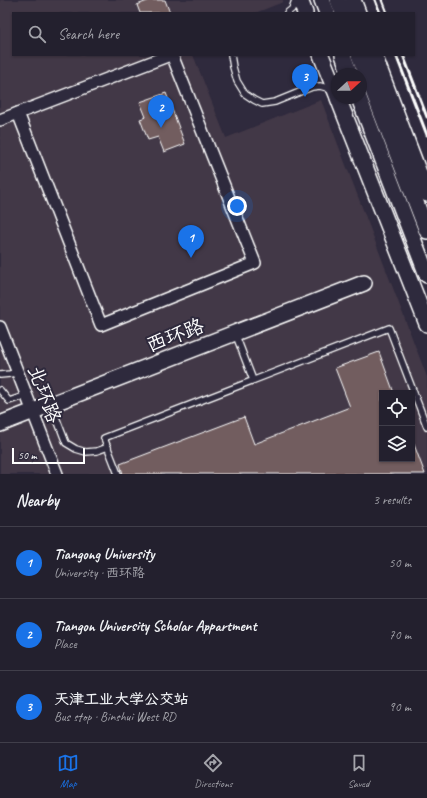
<!DOCTYPE html>
<html lang="en">
<head>
<meta charset="utf-8">
<style>
	:root { --surface:#23202e; --page:#2b2836; --text:#f1f3f6; --muted:#a3a3aa; --line:#403e4a; --accent:#1a73e8 }
	body { margin:0; font-family:Caveat,"LXGW WenKai TC",sans-serif; background:var(--page); color:var(--text) }
	.controls { position:absolute; right:12px; bottom:12px; display:grid; overflow:hidden; border-radius:0px; box-shadow:0 1px 3px #0004 }
	.controls button { width:36px; height:36px; display:grid; place-items:center; padding:0; border:0; border-bottom:1px solid var(--line); background:var(--surface); color:var(--text); font:20px sans-serif }
	.compass { position:absolute; left:331px; top:68px; width:36px; height:36px; border-radius:50%; background:var(--surface); box-shadow:0 1px 3px #0004; rotate:69deg }
	.scale { position:absolute; left:12px; bottom:10px; width:73px; box-sizing:border-box; padding-left:4px; border:2px solid #fff; border-top:0; font-size:11px; line-height:14px; white-space:nowrap; color:#fff; -webkit-text-stroke:3px #2f2a3d; paint-order:stroke }
	.you { position:absolute; left:237px; top:206px; width:14px; height:14px; margin:-10px; border:3px solid #fff; border-radius:50%; background:#1a73e8; box-shadow:0 0 0 6px #1a73e833 }
	.badge { display:grid; place-items:center; width:26px; height:26px; border-radius:50%; background:var(--accent); color:#fff; font-size:13px; font-weight:700 }
	.pin { position:absolute; translate:-50% -33px; filter:drop-shadow(0 1px 2px #0008) }
	.pin::after { content:''; position:absolute; top:21px; width:14px; height:12px; background:inherit; clip-path:polygon(0 0,100% 0,50% 100%) }
	.list { margin:0; padding:0; list-style:none }
	h2 { display:flex; justify-content:space-between; align-items:center; height:52px; margin:0; padding:0 16px; font-size:17px }
	h2 small { font-size:13px; font-weight:400; color:var(--muted) }
	.list li { display:grid; grid-template-columns:26px 1fr auto; gap:12px; align-items:center; box-sizing:border-box; height:72px; padding:0 16px; border-top:1px solid var(--line) }
	.list b { display:block; font-size:15px; white-space:nowrap }
	.list p { margin:0; font-size:13px; white-space:nowrap; color:var(--muted) }
	.list em { font-size:13px; font-style:normal; color:var(--muted) }
	.icon { flex:none; width:22px; height:22px; fill:none; stroke:currentColor; stroke-width:2; stroke-linecap:round; stroke-linejoin:round }
	.map { position:relative; flex:none; width:427px; height:474px; overflow:hidden }
	.search { position:absolute; background:var(--surface); box-shadow:0 1px 3px #0004; left:12px; right:12px; top:12px; height:44px; display:flex; align-items:center; gap:10px; box-sizing:border-box; padding:0 14px; border-radius:0px; color:var(--muted); font-size:15px }
	.sheet { height:268px; background:var(--surface) }
	nav { display:flex; justify-content:space-around; align-items:center; box-sizing:border-box; height:56px; border-top:1px solid var(--line); background:var(--surface); font-size:11px; color:var(--muted) }
	nav a { display:grid; justify-items:center; gap:2px }
	nav .on { color:var(--accent) }
	.map>svg:first-child { display:block }
	.built { fill:#433947; fill-rule:evenodd }
	.building { fill:#725d5f; stroke:#fff }
	.lines { fill:none; stroke-linecap:round; stroke-linejoin:round }
	.lane-casing { stroke:#fff; stroke-width:8 }
	.street-casing { stroke:#fff; stroke-width:14 }
	.secondary-casing { stroke:#fff; stroke-width:18 }
	.lane { stroke:#2f2a3d; stroke-width:5.5 }
	.street { stroke:#2f2a3d; stroke-width:11 }
	.secondary { stroke:#2f2a3d; stroke-width:15 }
	.rail { stroke:#fff; stroke-width:3 }
	.labels { text-anchor:middle; stroke-width:4; stroke-linejoin:round; paint-order:stroke }
	.street-label { font-size:20px; fill:#fff; stroke:#2f2a3d }
</style>
</head>
<body>
<div class="map">
<svg width="427" height="474" viewBox="0 0 427 474">
	<rect width="100%" height="100%" fill="#2f2a3d"/>
	<filter id="ink" filterUnits="userSpaceOnUse"><feTurbulence type="fractalNoise" baseFrequency=".025" numOctaves="2"/><feDisplacementMap in="SourceGraphic" scale="8" xChannelSelector="R" yChannelSelector="G"/><feConvolveMatrix kernelMatrix="1 2 1 2 8 2 1 2 1" color-interpolation-filters="sRGB"/></filter>
	<g filter="url(#ink)">
		<path class="built" d="M0,0H283V2L255,13H13V55H193L226,138L321,100L427,377V474H0ZM382,393H412V459H382Z"/>
		<g class="building">
			<polygon points="150,0 165,0 170,13 140,13 137,5"/>
			<polygon points="166,93 185,144 164,152 158,137 148,140 140,119 146,117 140,102"/>
			<polygon points="379,352 394,393 382,393 382,459 412,459 412,439 425,474 123,474 120,464 244,417 254,444 350,407 335,368"/>
		</g>
		<g class="lines">
			<defs>
				<g id="lane">
					<polyline points="287,13 292,9 295,0"/>
					<polyline points="231,55 233,67 237,81 245,94 254,100 262,104 275,102 312,87 320,86 327,88 331,91"/>
					<polyline points="235,333 253,380"/>
					<polyline points="0,375 10,374 18,372"/>
					<polyline points="0,390 9,401 27,395"/>
					<polyline points="51,404 66,443 76,449 86,452 97,451 108,447"/>
					<polyline points="118,474 104,438 389,328 427,427"/>
				</g>
				<g id="street">
					<polyline points="18,113 101,325 255,263 172,55"/>
					<polyline points="0,120 170,55"/>
					<polyline points="0,327 57,474"/>
				</g>
				<g id="secondary">
					<polyline points="300,0 305,13"/>
					<polyline points="322,0 327,13"/>
					<polyline points="338,0 343,13"/>
					<polyline points="353,0 358,13"/>
					<polyline points="321,55 337,95"/>
					<polyline points="343,55 350,74"/>
					<polyline points="359,55 427,231"/>
					<polyline points="374,55 427,194"/>
					<polyline points="338,98 427,324"/>
					<polyline points="359,98 427,275"/>
					<polyline points="0,424 364,283"/>
				</g>
			</defs>
			<use href="#lane" class="lane-casing"/>
			<use href="#street" class="street-casing"/>
			<use href="#secondary" class="secondary-casing"/>
			<use href="#lane" class="lane"/>
			<use href="#street" class="street"/>
			<use href="#secondary" class="secondary"/>
			<g class="rail">
				<polyline points="375,0 380,13"/>
				<polyline points="382,0 387,13"/>
				<polyline points="396,55 427,135"/>
				<polyline points="403,55 427,117"/>
			</g>
		</g>
	</g>
	<g class="labels">
		<g class="street-label">
			<text transform="translate(175 335) rotate(-21)" y="7">西环路</text>
			<text transform="translate(45 394) rotate(69)" y="7">北环路</text>
		</g>
	</g>
</svg>
<div class="controls">
<button><svg class="icon" aria-label="locate" viewBox="0 0 24 24"><circle cx="12" cy="12" r="6"/><path d="M12 2v4M12 18v4M2 12h4M18 12h4"/></svg></button>
<button><svg class="icon" aria-label="layers" viewBox="0 0 24 24"><path d="M12 4l9 5-9 5-9-5zM3 14l9 5 9-5"/></svg></button>
</div>
<svg class="compass" viewBox="-18 -18 36 36"><path d="M0-13l5 13h-10z" fill="#e53935"/><path d="M0 13l5-13h-10z" fill="#a3a3aa"/></svg>
<div class="scale">50 m</div>
<div class="you"></div>
<div class="pin badge" style="left:191px;top:258px">1</div>
<div class="pin badge" style="left:161px;top:128px">2</div>
<div class="pin badge" style="left:305px;top:97px">3</div>
<div class="search"><svg class="icon" aria-label="search" viewBox="0 0 24 24"><circle cx="10" cy="10" r="6"/><path d="M15 15l6 6"/></svg>Search here</div>
</div>
<section class="sheet">
<h2>Nearby<small>3 results</small></h2>
<ul class="list">
<li><span class="badge">1</span><div><b>Tiangong University</b><p>University · 西环路</p></div><em>50 m</em></li>
<li><span class="badge">2</span><div><b>Tiangon University Scholar Appartment</b><p>Place</p></div><em>70 m</em></li>
<li><span class="badge">3</span><div><b>天津工业大学公交站</b><p>Bus stop · Binshui West RD</p></div><em>90 m</em></li>
</ul>
</section>
<nav>
<a class="on"><svg class="icon" aria-label="map" viewBox="0 0 24 24"><path d="M3 6l6-2 6 2 6-2v14l-6 2-6-2-6 2zM9 4v14M15 6v14"/></svg>Map</a>
<a><svg class="icon" aria-label="directions" viewBox="0 0 24 24"><path d="M12 3l9 9-9 9-9-9zM9 14v-3h6M13 9l2 2-2 2"/></svg>Directions</a>
<a><svg class="icon" aria-label="saved" viewBox="0 0 24 24"><path d="M7 4h10v16l-5-4-5 4z"/></svg>Saved</a>
</nav>
</body>
</html>
